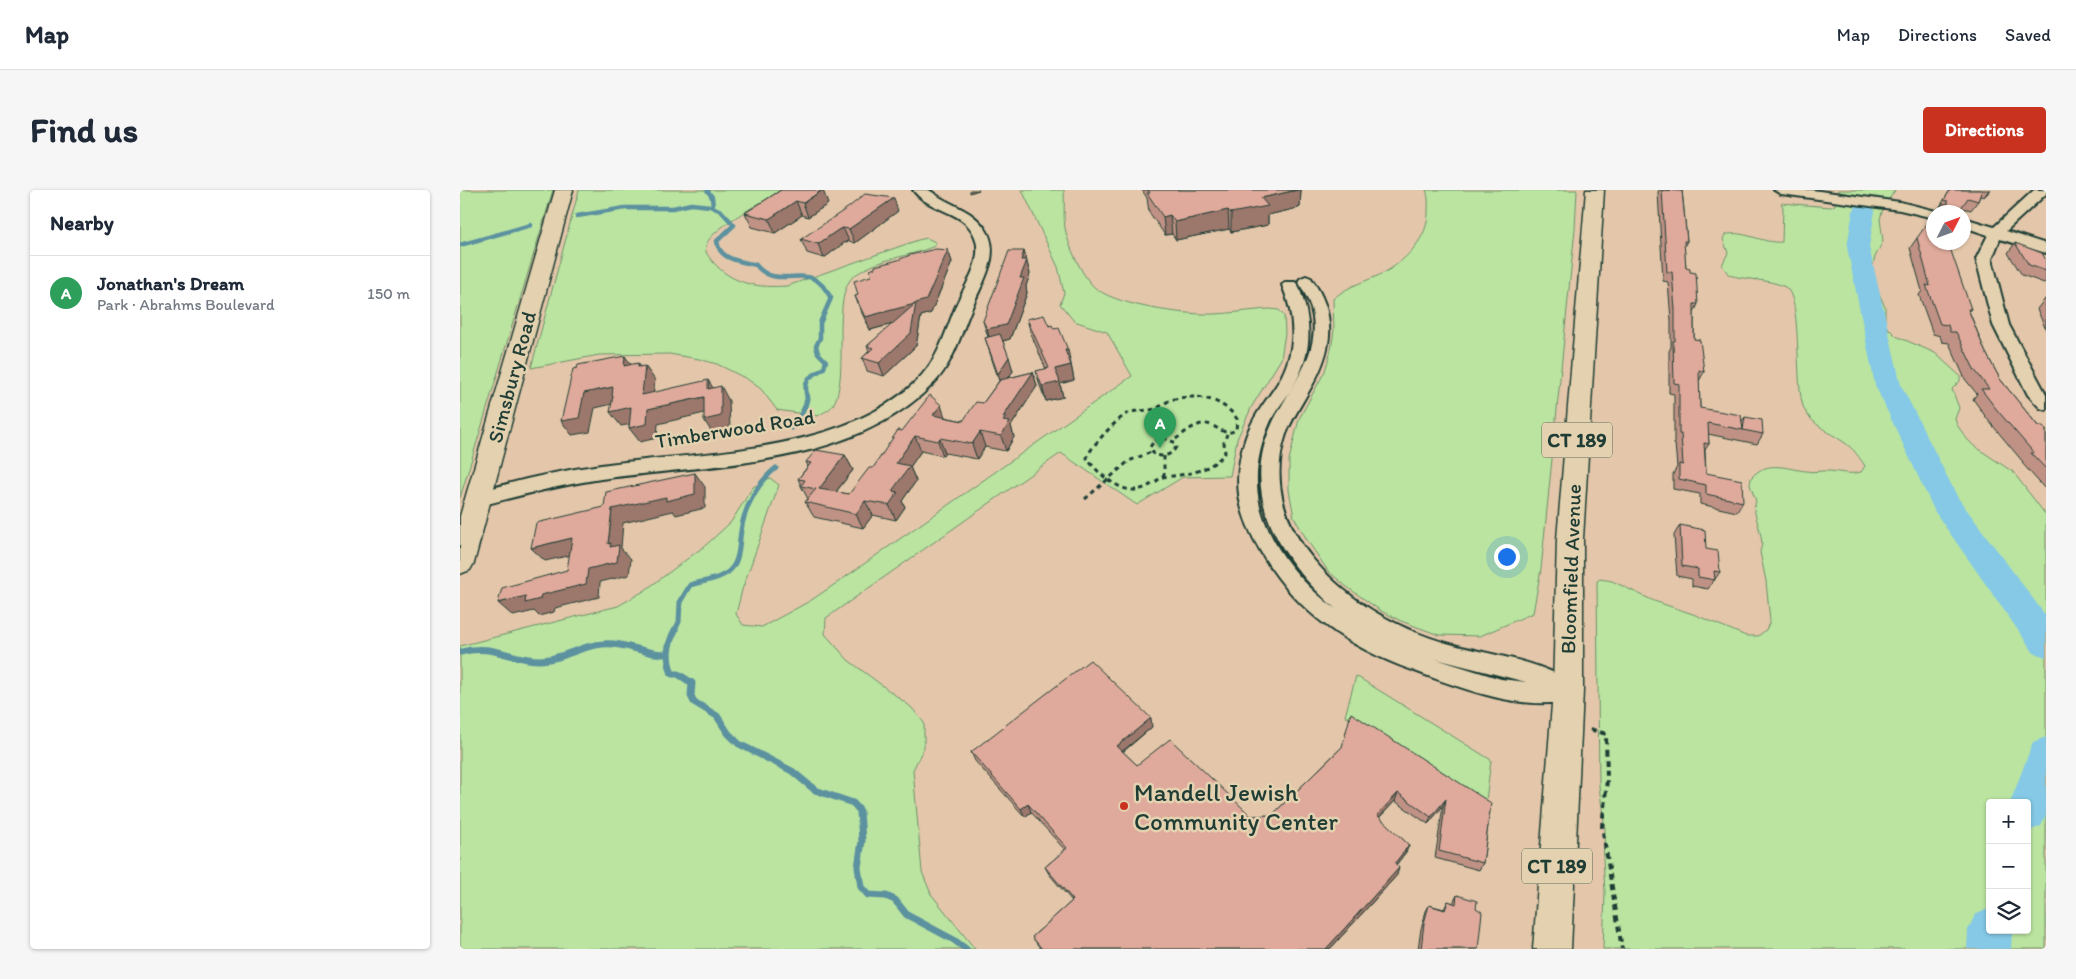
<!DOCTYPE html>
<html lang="en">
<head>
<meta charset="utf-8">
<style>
	:root { --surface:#fff; --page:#f6f6f7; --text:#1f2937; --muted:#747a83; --line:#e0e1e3; --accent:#c8321e }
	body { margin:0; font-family:Itim,sans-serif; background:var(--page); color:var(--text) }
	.controls { position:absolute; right:15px; bottom:15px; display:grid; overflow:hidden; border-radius:5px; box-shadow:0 1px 4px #0004 }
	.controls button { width:45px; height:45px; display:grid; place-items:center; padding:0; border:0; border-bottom:1px solid var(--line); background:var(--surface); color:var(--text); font:25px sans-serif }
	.compass { position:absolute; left:1466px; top:15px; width:45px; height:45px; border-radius:50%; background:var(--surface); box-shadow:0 1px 4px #0004; rotate:48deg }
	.you { position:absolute; left:1046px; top:366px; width:18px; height:18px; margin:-12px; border:4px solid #fff; border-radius:50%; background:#1a73e8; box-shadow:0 0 0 8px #1a73e833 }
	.badge { display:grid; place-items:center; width:32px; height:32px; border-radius:50%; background:var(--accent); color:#fff; font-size:16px; font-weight:700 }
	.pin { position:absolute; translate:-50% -41px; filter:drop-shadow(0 1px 2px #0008) }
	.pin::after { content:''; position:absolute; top:26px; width:18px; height:15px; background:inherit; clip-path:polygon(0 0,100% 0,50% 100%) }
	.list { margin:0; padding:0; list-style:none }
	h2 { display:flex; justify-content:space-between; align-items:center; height:65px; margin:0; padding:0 20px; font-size:21px }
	h2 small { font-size:16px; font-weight:400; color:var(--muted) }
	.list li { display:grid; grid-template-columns:32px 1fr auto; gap:15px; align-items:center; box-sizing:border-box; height:75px; padding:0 20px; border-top:1px solid var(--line) }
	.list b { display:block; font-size:19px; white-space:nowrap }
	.list p { margin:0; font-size:16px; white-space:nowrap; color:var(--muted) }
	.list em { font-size:16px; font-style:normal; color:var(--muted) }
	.icon { flex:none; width:28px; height:28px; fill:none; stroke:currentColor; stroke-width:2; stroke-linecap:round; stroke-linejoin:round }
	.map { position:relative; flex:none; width:1586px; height:759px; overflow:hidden; border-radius:5px }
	header { display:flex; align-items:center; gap:30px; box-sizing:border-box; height:70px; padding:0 25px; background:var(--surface); border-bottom:1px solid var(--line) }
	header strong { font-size:24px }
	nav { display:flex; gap:28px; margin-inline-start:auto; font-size:18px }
	.intro { display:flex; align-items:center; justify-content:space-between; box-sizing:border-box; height:120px; padding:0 30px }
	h1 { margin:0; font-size:35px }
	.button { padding:12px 22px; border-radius:5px; background:var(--accent); color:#fff; font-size:18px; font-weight:700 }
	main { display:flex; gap:30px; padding:0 30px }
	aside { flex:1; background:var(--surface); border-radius:5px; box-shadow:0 1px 4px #0004 }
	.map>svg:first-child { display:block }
	.green { fill:#bae4a0; stroke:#6c906a; fill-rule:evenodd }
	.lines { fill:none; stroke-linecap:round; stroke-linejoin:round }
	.stream-far2 { stroke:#5c919f; stroke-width:4.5 }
	.stream-far1 { stroke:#5c919f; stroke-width:5 }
	.stream { stroke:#5c919f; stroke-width:7 }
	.river { fill:#85c9e6; fill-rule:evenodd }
	.minor-casing { stroke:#1f3d34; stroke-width:4 }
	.major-casing { stroke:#1f3d34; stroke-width:3 }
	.path-far1 { stroke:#1f3d34; stroke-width:3; stroke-dasharray:4.5 4; stroke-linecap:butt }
	.path { stroke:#1f3d34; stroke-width:4; stroke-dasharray:6 4.5; stroke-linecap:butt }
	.minor { fill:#e3d1af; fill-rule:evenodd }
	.major { fill:#e3d1af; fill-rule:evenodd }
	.wall { fill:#c09285; stroke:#1f3d34 }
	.shaded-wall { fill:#9c776c; stroke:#1f3d34 }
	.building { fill:#dfaa9b; stroke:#1f3d34 }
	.poi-dot { fill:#c8321e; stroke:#e3d1af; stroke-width:2 }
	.labels { text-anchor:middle; stroke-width:5; stroke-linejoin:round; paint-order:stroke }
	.shield { fill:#e3d1af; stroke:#5a6959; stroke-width:1 }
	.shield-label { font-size:20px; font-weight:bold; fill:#1f3d34 }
	.street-label { font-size:21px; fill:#1f3d34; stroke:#e3d1af }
	.near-poi-label { font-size:25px; fill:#1f3d34; stroke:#e3d1af; text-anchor:start }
</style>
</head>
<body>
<header>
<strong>Map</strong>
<nav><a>Map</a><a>Directions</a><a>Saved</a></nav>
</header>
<div class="intro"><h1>Find us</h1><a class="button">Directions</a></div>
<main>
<aside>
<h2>Nearby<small></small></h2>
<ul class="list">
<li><span class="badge" style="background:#2e9e5b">A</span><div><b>Jonathan's Dream</b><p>Park · Abrahms Boulevard</p></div><em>150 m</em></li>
</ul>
</aside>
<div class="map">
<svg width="1586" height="759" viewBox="0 0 1586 759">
	<rect width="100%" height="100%" fill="#e4c7aa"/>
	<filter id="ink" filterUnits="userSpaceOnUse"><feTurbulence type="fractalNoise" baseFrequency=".02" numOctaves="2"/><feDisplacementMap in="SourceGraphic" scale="10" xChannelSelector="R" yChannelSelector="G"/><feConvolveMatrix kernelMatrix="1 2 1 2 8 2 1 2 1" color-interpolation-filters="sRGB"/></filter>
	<g filter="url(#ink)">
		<g class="green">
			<polygon points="0,0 93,0 0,308"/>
			<path d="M119,0H325C307,9 252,37 246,55C244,62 249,67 253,72C273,95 299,98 327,96L458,50L467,48L475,52V56C449,67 419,68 395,85C369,103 391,186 373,215C370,220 362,223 358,226L317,220L301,199L287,189L257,174L239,169L209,164L139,165L71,178Z"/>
			<path d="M562,0H604C605,12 603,26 605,38C608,55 621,84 633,96C653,115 715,123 742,124C764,125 788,120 810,119L819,120L824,126L825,143L821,169L792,216L777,249L770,286L723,287L677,315L601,263L366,428L365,444L388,470L451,517L464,533V557L453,580L462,682L471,704L515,759H0V456L158,416L184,401L246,355L271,332L293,297L310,288L319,295L282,400L276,424L283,435L302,437L350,411L384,388L672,186L647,142L614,131L600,114L604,103L598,77Z"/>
			<path d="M966,0H1117L1115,39L1081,379L1073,423L1020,446L979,445L941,431L921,421L887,397L868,381L847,350L834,327L829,300V270L839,229L865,181L871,160L874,140L873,109C891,93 908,92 927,81C947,69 968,47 968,23C968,15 969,7 966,0Z"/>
			<path d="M1378,0H1435L1423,19L1420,29L1423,51L1415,67L1412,78L1418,101L1425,117V135L1436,146L1475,163L1500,186V191L1492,199L1499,218L1495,229L1497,235L1507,249L1514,256L1553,282L1586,325V759H1143L1145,702L1143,669L1145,639L1139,596L1137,391L1140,389L1152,391L1194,411L1233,424L1286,446H1298L1306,440L1310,431L1306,391L1300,362L1302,354L1301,346L1294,319L1296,311L1290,295L1291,288C1307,269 1326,279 1346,281C1354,283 1362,280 1370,281C1382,282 1390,285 1401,282L1405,276C1399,267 1394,259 1385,253C1373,244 1350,234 1344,219C1334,196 1343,106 1325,97C1310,89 1285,90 1269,85L1262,75L1268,63L1263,49L1265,45C1282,39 1303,54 1322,52L1323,17L1321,13L1371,17L1375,15ZM1530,613H1567V740H1530Z"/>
			<polygon points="896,486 1031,570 1025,618 885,526"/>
		</g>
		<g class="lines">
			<g class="stream-far2">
				<polyline points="247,0 252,7 253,17"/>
				<path d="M117,26L165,18H213L231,14L250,16L261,21L274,35L257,51C259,71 282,71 296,75C312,96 337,82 352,88C362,92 366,100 371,108L360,133V148L356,156L358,163L366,171L364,178L349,188L346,194"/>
				<polyline points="0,55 71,35"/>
			</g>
			<g class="stream-far1">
				<path d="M331,238C338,229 345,221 347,209C347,203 344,198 347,192"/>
				<path d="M214,442L219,432L220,412L230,395C243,391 264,389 272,378C280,368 279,352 281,341C284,318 298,292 316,278"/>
			</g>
			<g class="stream">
				<path d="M215,440C207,455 206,468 212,484H218L232,493L231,506L234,512L257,526L268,543L279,554L332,581L355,600L393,613L400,621L402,651L398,677L401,697L408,705L426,706L435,710L447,725L494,750L506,759"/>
				<path d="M1,462C32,453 51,470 80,470C102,470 121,455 143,454C166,452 185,465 207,464"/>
			</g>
			<g class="river">
				<polygon points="1404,15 1412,16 1415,21 1409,57 1441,195 1498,308 1586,426 1586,467 1574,463 1475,322 1415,195 1387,57 1393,21 1396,16"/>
				<polygon points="1586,547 1586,625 1581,636 1567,642 1567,613 1550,613 1573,552"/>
				<polygon points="1530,718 1530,740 1552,740 1551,759 1507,759 1508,740 1515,725"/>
			</g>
			<defs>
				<g id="minor">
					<path d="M453,0C457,0 464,0 468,0C472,1 477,6 481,8C497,17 513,22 524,37C543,62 523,91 513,115C501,142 494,174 472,195C388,279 250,273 141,289C99,295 59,306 19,316L12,314L9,309L12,304C54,291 98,281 141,275C241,261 389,265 462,185C479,166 486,141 495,118C504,96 524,71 515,47C505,20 469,22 453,0Z"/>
					<polygon points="1314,0 1352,0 1440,12 1480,22 1474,22 1474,28 1440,20 1321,4"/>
					<polygon points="1574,0 1586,0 1586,4 1546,41 1586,54 1586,63 1540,49 1532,69 1549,135 1586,204 1586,220 1580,218 1568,205 1533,135 1516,69 1528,45 1504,37 1504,28 1534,37"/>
					<path d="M846,86L851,88C879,127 872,162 849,201C841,215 832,229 826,244C811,288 823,333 852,368C879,401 916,426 955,442C1001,462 1052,463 1097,484C1103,487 1112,490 1117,494C1118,496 1119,499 1120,501L1116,508C1069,525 997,497 952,480C888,457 836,422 801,362C778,323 771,291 786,247C792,229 803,215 814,199C837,165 837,131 822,95L825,92H835L838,95C853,132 853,165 831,200C824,211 814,222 809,235C801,253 796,275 797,294C798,343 838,392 876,419C826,375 782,313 808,244C823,202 865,167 851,118C848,109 843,100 838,91L841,88ZM976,469L1066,492L1041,489Z"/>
				</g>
				<g id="major">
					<polygon points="95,0 113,0 14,373 10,380 0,384 0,326"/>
					<polygon points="1126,0 1144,0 1123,349 1123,501 1111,759 1073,759 1093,501 1097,349"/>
				</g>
			</defs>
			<use href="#minor" class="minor-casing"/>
			<use href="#major" class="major-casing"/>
			<g class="path-far1">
				<path d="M703,248L714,252L716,257C711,268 693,270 690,257L694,251Z"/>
				<path d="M704,266V285C696,292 683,301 672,300C656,299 635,281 627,268C629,258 658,228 668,223C677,220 686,221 695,219C701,217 705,212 711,210C735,203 763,208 777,229L776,240C762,248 756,232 742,234C731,236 722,245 713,251"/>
				<path d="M702,287C726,285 749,282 765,263L764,252L767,244"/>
				<polyline points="625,309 669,271 691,262"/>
			</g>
			<polyline class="path" points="1130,539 1146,544 1147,590 1142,636 1162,759"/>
			<use href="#minor" class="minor"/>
			<use href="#major" class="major"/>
		</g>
		<g class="wall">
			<polygon points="321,0 368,14 348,27 342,25 315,43 292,37 285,23"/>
			<polygon points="682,0 841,0 840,17 838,18 808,25 808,35 771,42 769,39 716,50 712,44 705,45 689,22 687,8"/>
			<polygon points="1199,0 1222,0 1227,51 1224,57 1226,78 1238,114 1234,123 1234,149 1244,182 1239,191 1240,218 1282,231 1285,227 1303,244 1297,254 1248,244 1249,254 1245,260 1246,283 1283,312 1277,322 1240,314 1240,304 1213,299 1213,284 1217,277 1215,254 1214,254 1214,204 1209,203 1209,161 1211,157 1211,130 1208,92 1203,91 1198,2"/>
			<polygon points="1490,0 1531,0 1524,7 1520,6 1518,11 1511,20 1502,18 1498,22 1478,20"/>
			<polygon points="438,21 395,53 389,51 384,53 364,68 347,63 341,49"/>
			<polygon points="1457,48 1511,119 1509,121 1525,161 1540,189 1578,236 1586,240 1586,300 1562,273 1563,272 1528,230 1513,209 1517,204 1505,189 1489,153 1482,152 1480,146 1473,144 1459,105 1462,101 1450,58"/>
			<polygon points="1555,53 1586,81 1586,91 1584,93 1562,85 1548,63"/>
			<polygon points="488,60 492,72 471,123 461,126 456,156 424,186 407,181 402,168 409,161 407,156 433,134 410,140 400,119 395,106 398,105 411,86"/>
			<polygon points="564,61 570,84 566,96 567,103 550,149 543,151 553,181 548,188 573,182 577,196 551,236 554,247 546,261 525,257 517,269 485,263 483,266 461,261 450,277 456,291 442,311 445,317 436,330 413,325 403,338 354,327 345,312 348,309 341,296 341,295 338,289 348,276 346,272 385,265 393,280 376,302 389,304 413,278 442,241 485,227 503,231 523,213 539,191 525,148 528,147 523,131"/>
			<polygon points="1585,109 1586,109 1586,140 1577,119"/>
			<polygon points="567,129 589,136 611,174 614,190 600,194 603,207 586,211 580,196 576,181 586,179 571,144"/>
			<polygon points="1220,335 1246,359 1260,382 1248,399 1232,396 1232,389 1217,386 1214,345"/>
			<polygon points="692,537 663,562 677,575 791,626 812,625 882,557 1031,613 1023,673 1019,680 975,668 983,616 968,634 935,611 919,628 949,655 946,662 936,675 937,685 870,759 581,759 572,747 612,711 589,684 585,677 605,660 571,622 565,627 515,571 511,562"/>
			<polygon points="997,705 1016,718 1018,759 958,759 961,739 966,721 969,715 984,719 988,711 993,713"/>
		</g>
		<g class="shaded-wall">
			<polygon points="363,0 368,14 348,27 343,13"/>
			<polygon points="510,0 519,0 510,3"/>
			<polygon points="837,0 841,0 840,17 838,18 808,25 808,35 771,42 771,23 801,8"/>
			<polygon points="1529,0 1531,0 1524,7"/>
			<polygon points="434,8 438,21 395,53 389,39"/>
			<polygon points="336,11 342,25 315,43 309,29"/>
			<polygon points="768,20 769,39 716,50 715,32"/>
			<polygon points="710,25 712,44 705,45 703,27"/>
			<polygon points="383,38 389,51 384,53 364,68 358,54 378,40"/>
			<polygon points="488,60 492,72 471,123 461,126 456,156 424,186 419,173 454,128 410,140 405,127 456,113"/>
			<polygon points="564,61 570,84 566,96 567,103 550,149 531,154 527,139 560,88 561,70"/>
			<polygon points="605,160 608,160 611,174 608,175"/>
			<polygon points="165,166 175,180 164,176"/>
			<polygon points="549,167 553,181 542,198 538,184"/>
			<polygon points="178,173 185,182 185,176 195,190 192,218 244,207 253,221 198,234 197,248 180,252 169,238 182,205 178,177"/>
			<polygon points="611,175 614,190 600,194 603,207 586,211 582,196 595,179"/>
			<polygon points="573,182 577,196 551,236 554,247 546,261 541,246 543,231 543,227"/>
			<polygon points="248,190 257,204 248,199"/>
			<polygon points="261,196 269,211 270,240 253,244 244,230"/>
			<polygon points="153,197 171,217 182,232 161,236 150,222 157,213 135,218 130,242 112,245 101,231 124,203"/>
			<polygon points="481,215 486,230 473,225"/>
			<polygon points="520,242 525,257 517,269 512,254"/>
			<polygon points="455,246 461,261 450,277 456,291 442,311 445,317 436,330 429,315 436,273"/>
			<polygon points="480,248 485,263 483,266 478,251"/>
			<polygon points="385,265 393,280 367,313 359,299"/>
			<polygon points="235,283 245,297 245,318 216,325 213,321 163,333 161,358 171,369 169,385 140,392 139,407 95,418 94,422 79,426 74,421 53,426 38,413 66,406 81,405 128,379 148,354 152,319"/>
			<polygon points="405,311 413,325 403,338 396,324"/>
			<polygon points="112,348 125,362 85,371 71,358"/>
			<polygon points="691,528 692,537 659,564 657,556"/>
			<polygon points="938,603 935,611 914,633 917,625"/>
			<polygon points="986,609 983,616 968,634 971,627"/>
			<polygon points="568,614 571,622 565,627 561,619"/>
			<polygon points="949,655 946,662 932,680 935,673"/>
			<polygon points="939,678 937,685 870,759 866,759"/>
		</g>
		<g class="building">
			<polygon points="321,0 362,0 343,13 336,11 309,29 285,23"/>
			<polygon points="688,0 837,0 801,8 808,16 771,23 768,20 715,32 710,25 703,27 687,3 690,3"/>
			<polygon points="1202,0 1222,1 1227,51 1224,51 1226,78 1230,79 1230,82 1236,83 1238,114 1234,114 1234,149 1240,150 1244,182 1239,180 1240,218 1281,225 1283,240 1248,233 1249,254 1244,253 1246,283 1282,290 1283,312 1246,304 1246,295 1219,289 1219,274 1223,275 1221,244 1219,244 1219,194 1214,193 1213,151 1215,151 1215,120 1212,82 1207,82"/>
			<polygon points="1490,0 1522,0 1518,11 1508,8 1498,22 1475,22 1477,19 1481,20 1482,14 1488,14 1488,11 1484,10"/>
			<polygon points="405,4 434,8 389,39 383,38 378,40 358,54 341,49 389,17"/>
			<polygon points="1474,24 1474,52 1488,52 1511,119 1508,119 1525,161 1540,189 1578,236 1583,236 1586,240 1586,279 1571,263 1574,263 1537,220 1521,199 1529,199 1514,179 1496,142 1490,142 1488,135 1480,134 1466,95 1470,96 1457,48"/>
			<polygon points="1555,53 1582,63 1586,70 1586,81 1569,75"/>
			<polygon points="476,59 488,60 466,110 456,113 451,143 419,173 402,168 413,158 407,156 455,114 405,127 395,106 398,105 394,91 411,86 410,80 415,78 415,76 438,70 450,65"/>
			<polygon points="549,61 564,61 561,70 567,70 560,88 564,88 546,135 527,139 523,131"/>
			<polygon points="584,125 589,136 592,135 594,139 599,138 608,160 605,160 611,175 595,179 600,192 582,196 576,181 589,178 567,129"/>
			<polygon points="540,144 549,167 538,184 525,148"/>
			<polygon points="165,166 164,176 178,173 178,177 185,176 182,205 248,190 248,199 261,196 261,226 244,230 244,207 188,219 187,234 169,238 171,217 150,222 153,206 152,206 153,197 124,203 119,228 101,231 113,179 117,178 118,175"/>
			<polygon points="573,182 543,227 546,227 543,231 550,232 541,246 520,242 512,254 480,248 478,251 455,246 436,273 450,276 432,301 438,302 429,315 405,311 396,324 345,312 356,299 341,296 345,290 338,289 351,273 346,272 356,260 385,265 359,299 389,304 409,278 413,278 438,240 442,241 470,205 481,215 473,225 503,231 516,212 523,213 540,190"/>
			<polygon points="1285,227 1302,230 1303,244 1283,240"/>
			<polygon points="235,283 235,304 206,311 206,307 152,319 148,354 151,353 150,357 159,355 157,372 128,379 126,394 81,405 80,409 65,413 66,406 38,413 42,398 107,380 112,348 71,358 76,333 144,317 146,302"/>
			<polygon points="1220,335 1245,340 1246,359 1258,361 1260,382 1254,381 1255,390 1238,387 1238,379 1222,376"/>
			<polygon points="630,470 691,528 657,556 677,575 710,549 791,626 812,625 882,557 891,523 1031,613 1023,673 979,661 986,609 971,627 938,603 917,625 949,655 935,673 939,678 866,759 582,759 572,747 613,710 585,677 607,658 568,614 561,619 511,562"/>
			<polygon points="997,705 1017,711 1016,718 1022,722 1018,759 961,759 964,733 969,715 985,720 988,711 996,714"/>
		</g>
	</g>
	<circle class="poi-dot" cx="664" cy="616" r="5"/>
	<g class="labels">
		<g class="shield">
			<rect x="1082" y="232.5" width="70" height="35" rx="4"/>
			<rect x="1062" y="658.5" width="70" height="35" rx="4"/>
		</g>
		<g class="shield-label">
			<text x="1117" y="257">CT 189</text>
			<text x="1097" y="683">CT 189</text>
		</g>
		<g class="street-label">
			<text transform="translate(52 187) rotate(-75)" y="7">Simsbury Road</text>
			<text transform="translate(275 239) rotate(-9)" y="7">Timberwood Road</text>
			<text transform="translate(1111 379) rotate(-88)" y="7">Bloomfield Avenue</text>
		</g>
		<g class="near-poi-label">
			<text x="674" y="611">Mandell Jewish<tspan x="674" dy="29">Community Center</tspan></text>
		</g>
	</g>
</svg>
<div class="controls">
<button>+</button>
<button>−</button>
<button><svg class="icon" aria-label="layers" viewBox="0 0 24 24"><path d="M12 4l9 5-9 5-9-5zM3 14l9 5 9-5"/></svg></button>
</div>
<svg class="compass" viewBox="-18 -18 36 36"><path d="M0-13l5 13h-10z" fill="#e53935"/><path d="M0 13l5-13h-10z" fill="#747a83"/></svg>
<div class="you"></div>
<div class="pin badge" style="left:700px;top:258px;background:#2e9e5b">A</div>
</div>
</main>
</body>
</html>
